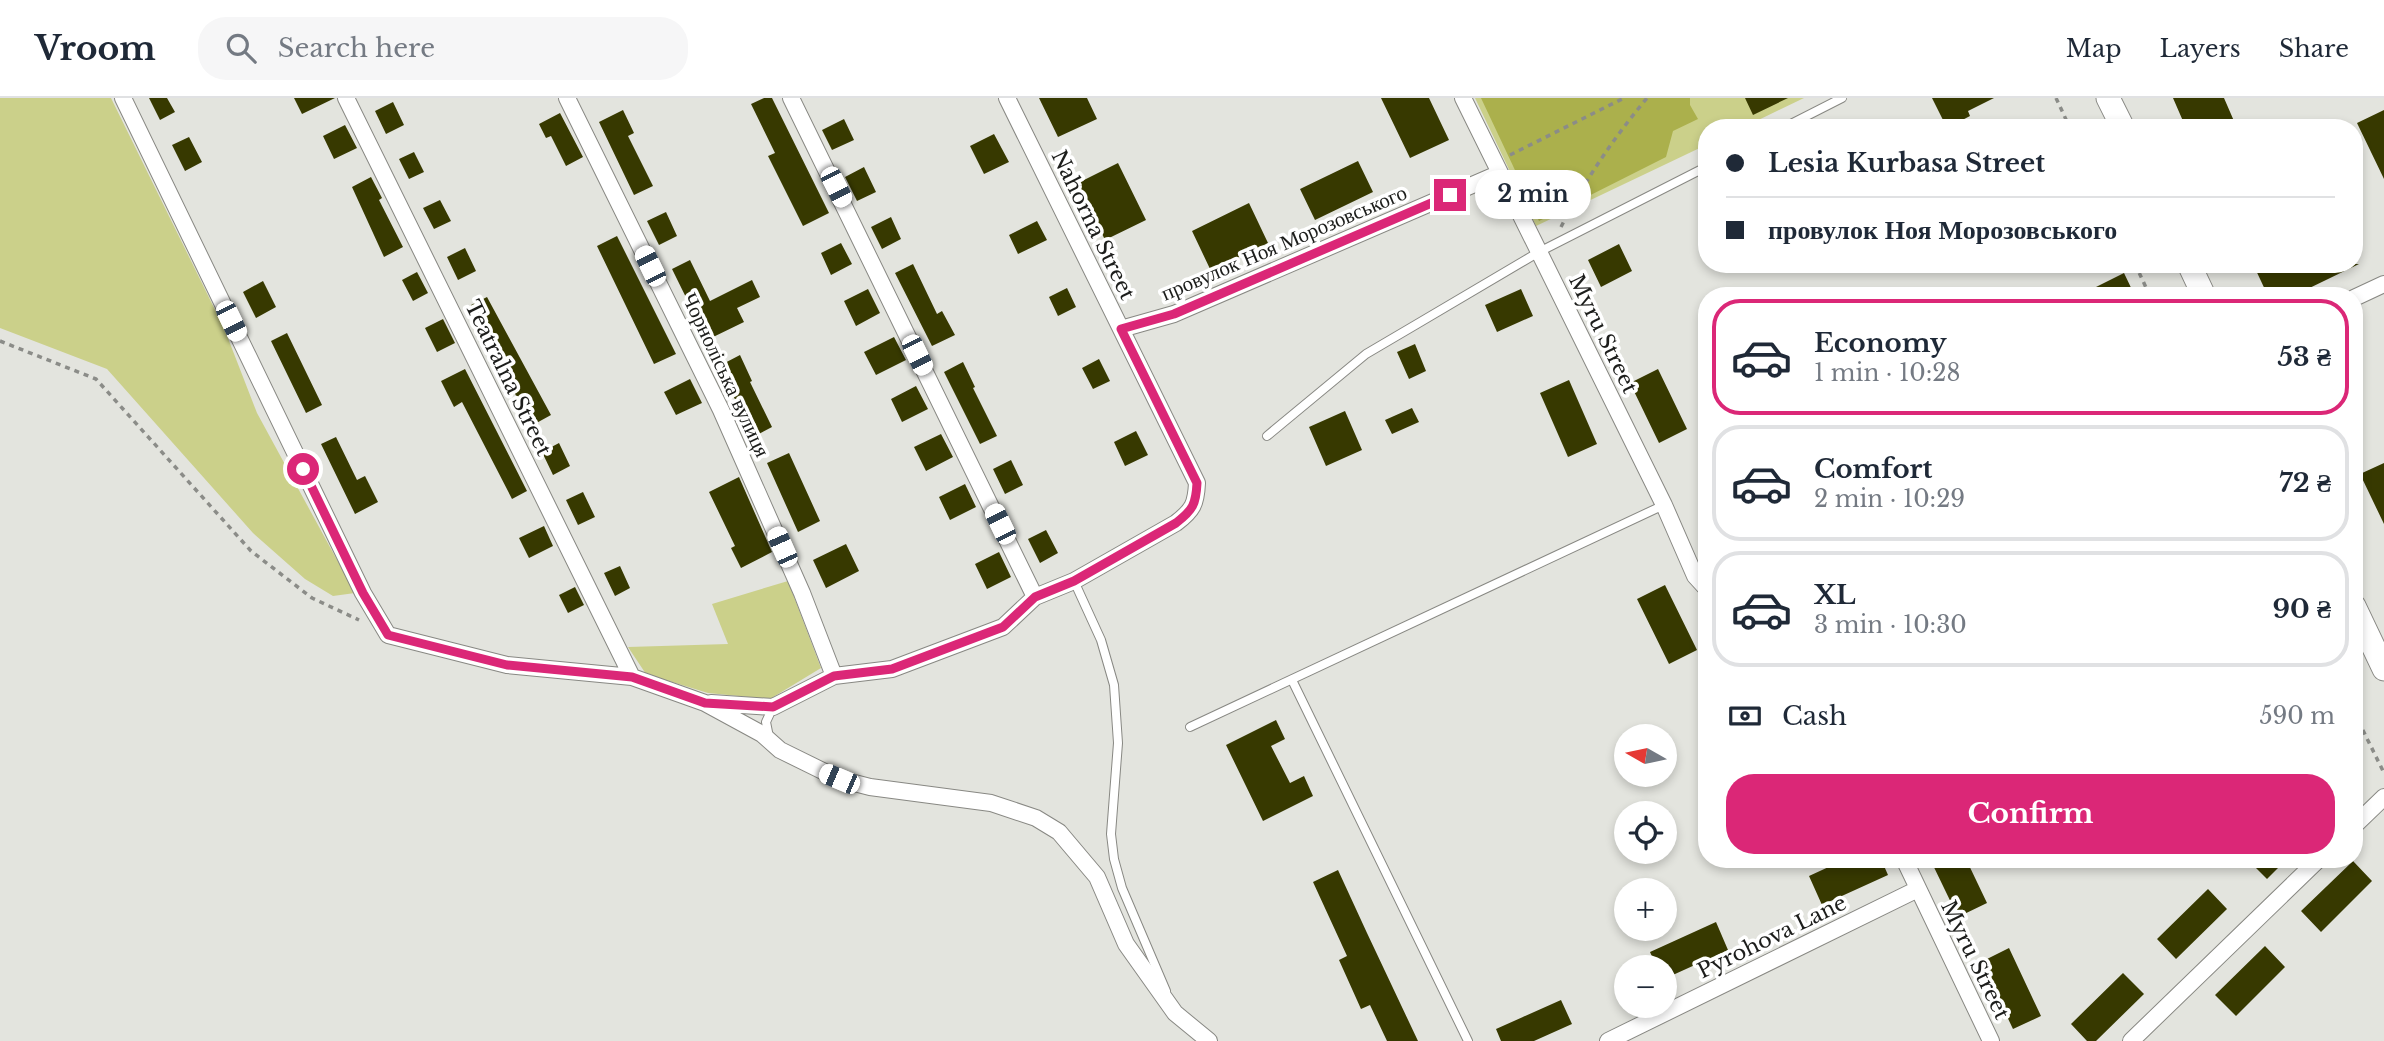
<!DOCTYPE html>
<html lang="en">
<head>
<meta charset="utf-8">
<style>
  :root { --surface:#fff; --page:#f6f6f7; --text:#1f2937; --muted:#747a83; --line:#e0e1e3; --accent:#db2777 }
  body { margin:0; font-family:"Libre Baskerville",serif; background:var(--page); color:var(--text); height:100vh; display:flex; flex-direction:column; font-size:26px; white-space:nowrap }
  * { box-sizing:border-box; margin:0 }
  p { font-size:23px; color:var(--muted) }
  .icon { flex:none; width:38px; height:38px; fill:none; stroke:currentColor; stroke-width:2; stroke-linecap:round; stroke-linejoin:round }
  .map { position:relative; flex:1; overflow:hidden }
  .details { position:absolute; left:1698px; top:189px; width:665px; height:581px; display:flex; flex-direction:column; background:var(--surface); border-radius:28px; box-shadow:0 4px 10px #0003 }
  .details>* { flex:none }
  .top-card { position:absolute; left:1698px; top:21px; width:665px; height:154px; border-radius:28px; box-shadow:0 4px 10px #0003; display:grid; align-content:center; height:154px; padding:0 28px; background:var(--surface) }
  .needle { width:46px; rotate:279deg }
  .controls { position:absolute; left:1614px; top:626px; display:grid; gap:14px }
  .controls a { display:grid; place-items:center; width:63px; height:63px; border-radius:50%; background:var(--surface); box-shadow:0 4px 10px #0003; font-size:35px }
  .end { position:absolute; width:32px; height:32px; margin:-16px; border:9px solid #db2777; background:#fff; box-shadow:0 0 0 4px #fff }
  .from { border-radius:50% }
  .bubble { position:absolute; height:49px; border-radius:24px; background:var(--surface); box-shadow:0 4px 10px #0003; font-size:23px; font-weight:700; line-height:49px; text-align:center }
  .car { position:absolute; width:21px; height:42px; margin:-21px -10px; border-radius:9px; box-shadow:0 0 5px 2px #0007; background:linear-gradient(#fff 24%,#345 0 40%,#fff 0 76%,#345 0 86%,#fff 0) }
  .top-card b { display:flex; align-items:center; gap:24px; height:66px; font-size:26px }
  .top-card b+b { border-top:2px solid var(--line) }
  .top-card i { width:18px; height:18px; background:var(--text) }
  ul { padding:12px 0 0; list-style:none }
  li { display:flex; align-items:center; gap:21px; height:116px; margin:0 14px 10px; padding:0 14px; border:4px solid var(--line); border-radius:28px }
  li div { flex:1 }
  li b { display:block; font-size:26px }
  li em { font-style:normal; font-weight:700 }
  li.current { border-color:var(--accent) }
  li>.icon { width:63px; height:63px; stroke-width:1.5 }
  .pay { display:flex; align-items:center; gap:18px; height:77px; padding:0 28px; font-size:26px }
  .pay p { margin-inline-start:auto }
  .primary-button { display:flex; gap:14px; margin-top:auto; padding:14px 28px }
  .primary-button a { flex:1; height:80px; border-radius:28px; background:var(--accent); color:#fff; font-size:28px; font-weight:700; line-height:80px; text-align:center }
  header { display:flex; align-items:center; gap:42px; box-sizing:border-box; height:98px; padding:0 35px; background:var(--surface); border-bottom:2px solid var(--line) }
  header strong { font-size:33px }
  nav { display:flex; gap:38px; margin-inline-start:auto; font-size:24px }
  .search { width:490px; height:63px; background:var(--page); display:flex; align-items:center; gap:18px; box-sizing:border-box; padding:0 24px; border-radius:28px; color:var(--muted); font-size:26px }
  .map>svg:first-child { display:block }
</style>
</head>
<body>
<header>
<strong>Vroom</strong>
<div class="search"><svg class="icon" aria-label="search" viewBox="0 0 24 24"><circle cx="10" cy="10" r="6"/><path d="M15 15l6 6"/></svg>Search here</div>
<nav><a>Map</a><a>Layers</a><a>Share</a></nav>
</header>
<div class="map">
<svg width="2384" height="943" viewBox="0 0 2384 943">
  <rect width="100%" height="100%" fill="#e3e4de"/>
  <path fill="#cbd08a" d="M0 0H111L224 230 257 315 355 495 333 498 305 481 253 435 107 271 0 230Z
    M1475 0H1804L1742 30H1706V47L1536 128Z
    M788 483 821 570 770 601 708 595 646 576 628 549 728 546 712 506Z"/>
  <path fill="#abb04c" d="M1481 0H1690V7L1698 21 1673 33 1666 59 1539 123Z"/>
  <path fill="#373900" d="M149 0H167L175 14 160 22Z
    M294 0H335L302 16Z
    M764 0H772L829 115 803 128 768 58 775 55 751 6Z
    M1039 0H1087L1097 21 1058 39Z
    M1381 0H1429L1449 42 1410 60Z
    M1745 0H1788L1753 17Z
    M1932 0H1994L1968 13 1970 18 1947 30Z
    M2173 0H2224L2237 30H2186Z
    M393 4 404 27 386 36 375 13Z
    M623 12 634 35 628 38 653 88 634 97 599 24Z
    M2384 12V81L2357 25Z
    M560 15 583 59 566 68 551 38 546 40 539 26Z
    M844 21 854 42 832 52 822 32Z
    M345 27 357 50 334 61 323 38Z
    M994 36 1009 64 984 76 970 48Z
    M189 39 202 64 185 73 172 47Z
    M414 54 424 74 409 81 399 61Z
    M1358 63 1373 94 1315 122 1300 91Z
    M1118 65 1146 122 1105 142 1078 85Z
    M864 69 876 94 857 103 845 79Z
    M371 79 382 100 379 102 403 149 384 159 352 89Z
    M440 102 451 123 434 131 423 110Z
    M1249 105 1268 145 1211 173 1192 133Z
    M666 114 677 138 659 147 647 123Z
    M891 119 901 141 882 151 871 129Z
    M1037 123 1047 142 1018 156 1009 137Z
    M617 138 676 256 654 266 597 148Z
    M841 145 852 166 831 177 821 155Z
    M1619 146 1632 173 1601 189 1588 162Z
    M465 150 476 173 458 182 447 159Z
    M690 162 710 203 752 182 760 199 737 210 744 224 707 242 672 171Z
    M913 166 937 216 942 213 955 237 932 248 895 175Z
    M2253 166H2359L2293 198H2268Z
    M417 174 428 195 413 203 402 182Z
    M2124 175 2135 198H2078Z
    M263 183 276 209 256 220 243 194Z
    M1067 190 1076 209 1058 218 1049 199Z
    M868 191 880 215 856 228 844 203Z
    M1521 191 1533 218 1497 234 1485 207Z
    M487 199 551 317 531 328 471 207Z
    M443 221 455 245 437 254 425 230Z
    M287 235 322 307 306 315 271 243Z
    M894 239 906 262 876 277 864 254Z
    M1415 246 1426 273 1409 281 1397 254Z
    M740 257 752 283 750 284 772 329 753 339 719 268Z
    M1099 261 1110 283 1093 291 1082 270Z
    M963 264 975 289 973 290 997 338 980 346 944 274Z
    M465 271 527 393 512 401 462 304 454 309 441 283Z
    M1658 271 1687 331 1659 345 1630 285Z
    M690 281 702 305 676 317 664 294Z
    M1569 282 1597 346 1568 359 1540 295Z
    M916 288 928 311 902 324 891 301Z
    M1412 310 1419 324 1392 336 1385 322Z
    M1345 313 1362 352 1326 368 1309 329Z
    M1136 333 1148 357 1125 368 1114 344Z
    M941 336 953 359 926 373 914 349Z
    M336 339 357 382 365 378 378 404 355 416 321 346Z
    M559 345 570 368 553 377 542 354Z
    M789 355 820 423 798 434 767 365Z
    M1011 362 1023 387 1005 396 993 371Z
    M2384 365V426L2360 376Z
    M739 379 772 454 741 470 731 450 735 448 709 394Z
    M965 386 976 409 950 422 939 399Z
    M583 394 595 419 578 427 566 402Z
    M544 428 553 448 529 460 519 440Z
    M1046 432 1058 455 1040 465 1028 441Z
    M846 446 859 473 826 490 813 462Z
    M999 454 1011 479 987 491 975 466Z
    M620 468 630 490 615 498 604 475Z
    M1665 487 1697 552 1669 566 1637 501Z
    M575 489 584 507 568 515 559 497Z
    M1276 622 1285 641 1271 648 1290 685 1304 678 1313 698 1263 723 1226 647Z
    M1846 761H1881L1888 777 1822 807 1809 778Z
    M1930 761H1966L1987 805 1958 819Z
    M2247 761H2287L2267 781Z
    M2353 763 2372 783 2321 834 2301 813Z
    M1338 772 1367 835 1418 943H1387L1370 907 1361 911 1339 862 1347 858 1313 784Z
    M2208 791 2227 811 2176 861 2157 841Z
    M1716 824 1728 852 1664 881V870H1657L1650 854Z
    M2265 848 2285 869 2236 918 2215 897Z
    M2009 850 2041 918 2013 931 1981 864Z
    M2123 875 2144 896 2096 943H2087L2071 926Z
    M1561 902 1572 926 1534 943H1501L1496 931Z"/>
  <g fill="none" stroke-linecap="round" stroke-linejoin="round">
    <defs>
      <path id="lane" d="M1783 30 1842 0
        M1267 338 1366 256 1417 226 1539 154 1706 69
        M1074 483 1101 542 1114 587 1118 645 1111 736 1114 761 1122 790 1166 893
        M1292 582 1468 943
        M1190 629 1664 407
        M769 639 766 624 773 609"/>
      <path id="street" d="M123 0 363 495 388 537 507 567 632 579 705 605 762 636 780 652 839 681 870 689 991 705 1036 720 1059 734 1097 779 1126 846 1175 915 1209 943
        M346 0 632 579
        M567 0 721 312 802 495 834 578
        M791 0 1035 499
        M1463 0 1664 407 1695 478 1706 490
        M2354 200 2384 186
        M1121 231 1174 216 1500 75
        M711 605 773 609 834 578 892 571 1003 529 1035 499 1074 483 1176 425C1193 412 1196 406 1197 385L1007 0
        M2354 728 2384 699
        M1904 761 1991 943
        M1608 943 1918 791
        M2131 943 2319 761"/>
      <path id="secondary" d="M2108 0 2123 30
        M2189 166 2204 198
        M2354 508 2384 571"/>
    </defs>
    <use href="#lane" stroke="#888883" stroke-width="10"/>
    <use href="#street" stroke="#888883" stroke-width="18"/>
    <use href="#secondary" stroke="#888883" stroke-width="25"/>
    <path stroke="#8b8c88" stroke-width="3.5" stroke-dasharray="5 5" stroke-linecap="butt" d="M2056 0 2070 30
      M1510 57 1624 0
      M1561 129C1585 82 1613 41 1647 0
      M2135 166 2150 198
      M0 243 96 281 251 453 312 500 359 522
      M2354 614 2384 675"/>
    <use href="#lane" stroke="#fff" stroke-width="8"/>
    <use href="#street" stroke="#fff" stroke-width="16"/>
    <use href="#secondary" stroke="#fff" stroke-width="23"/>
  </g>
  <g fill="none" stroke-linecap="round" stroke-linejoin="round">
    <path stroke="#db2777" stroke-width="9" d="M303 371 363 495 388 537 507 567 632 579 705 605 773 609 834 578 892 571 1003 529 1035 499 1074 483 1176 425C1193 412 1196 406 1197 385L1121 231 1174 216 1450 97"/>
  </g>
  <g text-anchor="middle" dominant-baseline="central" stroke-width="7" stroke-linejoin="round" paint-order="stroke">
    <g font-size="21" fill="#1c1d1b" stroke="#fff">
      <text transform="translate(1093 127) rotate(64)">Nahorna Street</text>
      <text transform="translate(1284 145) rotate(-23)">провулок Ноя Морозовського</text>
      <text transform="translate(1603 236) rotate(64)">Myru Street</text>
      <text transform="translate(726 277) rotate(65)">Чорноліська вулиця</text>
      <text transform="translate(508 280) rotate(64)">Teatralna Street</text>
      <text transform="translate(1772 839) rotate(-26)">Pyrohova Lane</text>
      <text transform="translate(1975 862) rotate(64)">Myru Street</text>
    </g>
  </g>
</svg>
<div class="controls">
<a><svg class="needle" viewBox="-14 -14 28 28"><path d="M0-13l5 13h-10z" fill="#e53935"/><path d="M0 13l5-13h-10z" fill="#747a83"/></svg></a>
<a><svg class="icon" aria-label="locate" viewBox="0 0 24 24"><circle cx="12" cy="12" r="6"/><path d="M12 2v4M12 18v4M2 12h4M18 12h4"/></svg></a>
<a>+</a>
<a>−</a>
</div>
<i class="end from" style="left:303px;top:371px"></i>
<i class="end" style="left:1450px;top:97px"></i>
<div class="bubble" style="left:1475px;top:72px;width:116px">2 min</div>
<i class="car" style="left:836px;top:89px;rotate:153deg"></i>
<i class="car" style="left:650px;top:168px;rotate:334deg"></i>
<i class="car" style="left:231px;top:223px;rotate:154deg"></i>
<i class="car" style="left:917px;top:257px;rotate:154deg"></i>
<i class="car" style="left:1000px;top:426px;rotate:334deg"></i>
<i class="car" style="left:782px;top:449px;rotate:336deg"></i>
<i class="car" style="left:839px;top:681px;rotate:293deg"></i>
<div class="top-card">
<b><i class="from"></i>Lesia Kurbasa Street</b>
<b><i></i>провулок Ноя Морозовського</b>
</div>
<section class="details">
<ul>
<li class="current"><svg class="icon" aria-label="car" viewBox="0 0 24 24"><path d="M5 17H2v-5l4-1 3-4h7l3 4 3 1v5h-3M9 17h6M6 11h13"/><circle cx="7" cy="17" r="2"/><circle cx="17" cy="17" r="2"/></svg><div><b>Economy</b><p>1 min · 10:28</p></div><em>53 ₴</em></li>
<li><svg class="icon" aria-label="car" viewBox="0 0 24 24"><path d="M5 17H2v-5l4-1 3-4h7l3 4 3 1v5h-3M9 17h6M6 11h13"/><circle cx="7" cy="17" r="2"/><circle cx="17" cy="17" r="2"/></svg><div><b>Comfort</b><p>2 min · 10:29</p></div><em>72 ₴</em></li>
<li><svg class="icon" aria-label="car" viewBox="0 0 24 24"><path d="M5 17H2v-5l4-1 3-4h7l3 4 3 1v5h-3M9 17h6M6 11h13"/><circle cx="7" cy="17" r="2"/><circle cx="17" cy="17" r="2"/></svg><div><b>XL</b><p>3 min · 10:30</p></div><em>90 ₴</em></li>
</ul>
<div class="pay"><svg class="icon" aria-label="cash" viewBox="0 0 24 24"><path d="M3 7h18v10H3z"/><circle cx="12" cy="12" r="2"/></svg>Cash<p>590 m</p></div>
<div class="primary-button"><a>Confirm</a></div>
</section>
</div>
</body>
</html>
